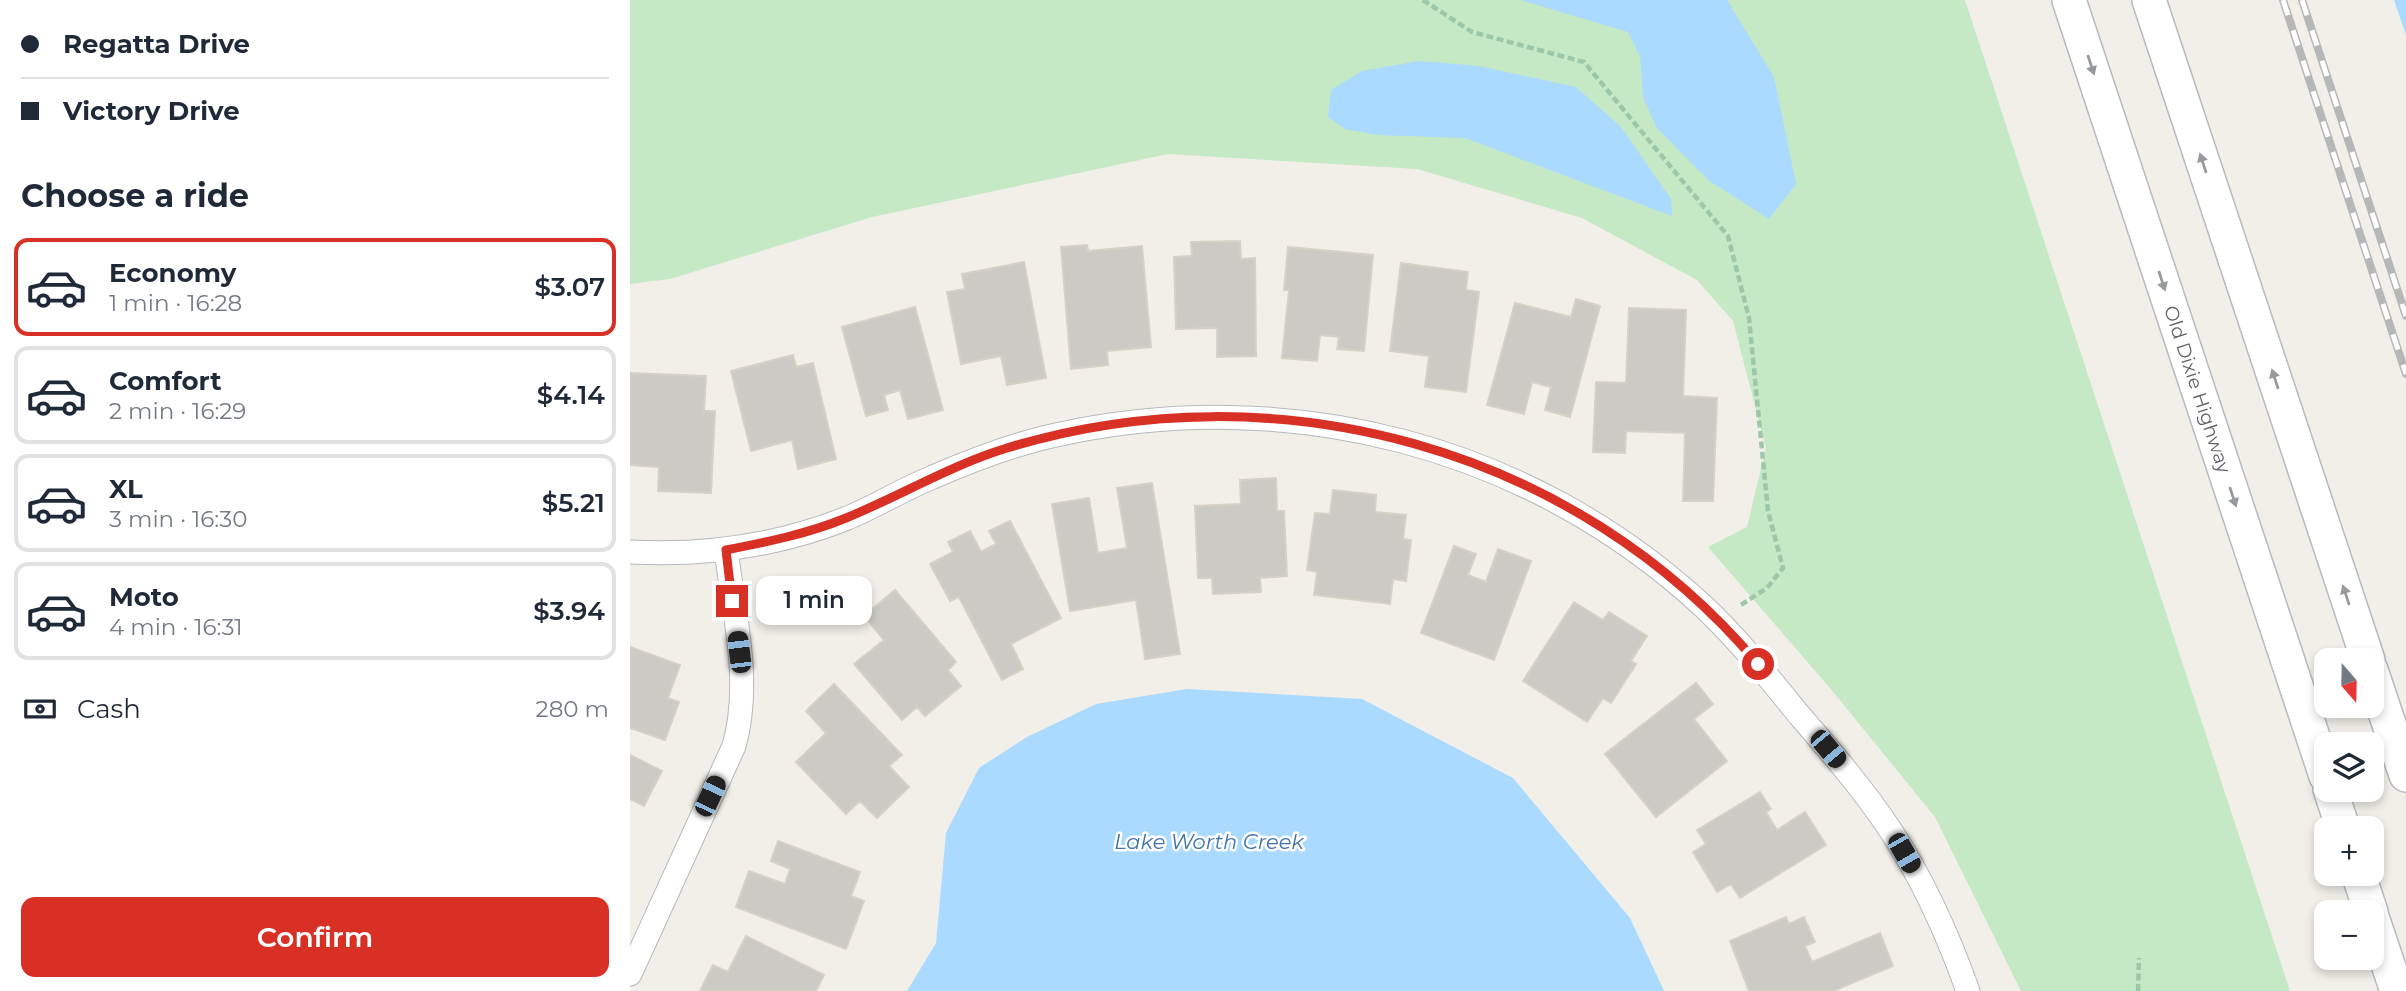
<!DOCTYPE html>
<html lang="en">
<head>
<meta charset="utf-8">
<style>
  :root { --surface:#fff; --page:#f6f6f7; --text:#1f2937; --muted:#747a83; --line:#e0e1e3; --accent:#d93025 }
  body { margin:0; font-family:Montserrat,sans-serif; background:var(--page); color:var(--text); height:100vh; display:flex; flex-direction:column; font-size:26px; white-space:nowrap }
  * { box-sizing:border-box; margin:0 }
  p { font-size:23px; color:var(--muted) }
  .icon { flex:none; width:38px; height:38px; fill:none; stroke:currentColor; stroke-width:2; stroke-linecap:round; stroke-linejoin:round }
  .map { position:relative; flex:1; overflow:hidden }
  .details { display:flex; flex-direction:column; background:var(--surface); width:630px }
  .details>* { flex:none }
  .banner { display:grid; align-content:center; height:154px; padding:0 21px; background:var(--surface) }
  .needle { width:46px; rotate:160deg }
  .controls { position:absolute; left:1684px; top:648px; display:grid; gap:14px }
  .controls a { display:grid; place-items:center; width:70px; height:70px; border-radius:14px; background:var(--surface); box-shadow:0 4px 10px #0003; font-size:35px }
  .end { position:absolute; width:32px; height:32px; margin:-16px; border:9px solid #d93025; background:#fff; box-shadow:0 0 0 4px #fff }
  .from { border-radius:50% }
  .bubble { position:absolute; height:49px; border-radius:14px; background:var(--surface); box-shadow:0 4px 10px #0003; font-size:23px; font-weight:600; line-height:49px; text-align:center }
  .car { position:absolute; width:21px; height:42px; margin:-21px -10px; border-radius:9px; box-shadow:0 0 5px 2px #0007; background:linear-gradient(#222 24%,#8ab4d8 0 40%,#222 0 76%,#8ab4d8 0 86%,#222 0) }
  .banner b { display:flex; align-items:center; gap:24px; height:66px; font-size:26px }
  .banner b+b { border-top:2px solid var(--line) }
  .banner i { width:18px; height:18px; background:var(--text) }
  ul { padding:0; list-style:none }
  li { display:flex; align-items:center; gap:21px; height:98px; margin:0 14px 10px; padding:0 7px; border:4px solid var(--line); border-radius:14px }
  li div { flex:1 }
  li b { display:block; font-size:26px }
  li em { font-style:normal; font-weight:600 }
  li.current { border-color:var(--accent) }
  li>.icon { width:63px; height:63px; stroke-width:1.5 }
  h2 { padding:0 21px; font-size:32px; line-height:84px }
  .pay { display:flex; align-items:center; gap:18px; height:77px; padding:0 21px; font-size:26px }
  .pay p { margin-inline-start:auto }
  .button { display:flex; gap:14px; margin-top:auto; padding:14px 21px }
  .button a { flex:1; height:80px; border-radius:14px; background:var(--accent); color:#fff; font-size:28px; font-weight:600; line-height:80px; text-align:center }
  main { display:flex; flex:1; min-height:0 }
  .map>svg:first-child { display:block }
</style>
</head>
<body>
<main>
<section class="details">
<div class="banner">
<b><i class="from"></i>Regatta Drive</b>
<b><i></i>Victory Drive</b>
</div>
<h2>Choose a ride</h2>
<ul>
<li class="current"><svg class="icon" aria-label="car" viewBox="0 0 24 24"><path d="M5 17H2v-5l4-1 3-4h7l3 4 3 1v5h-3M9 17h6M6 11h13"/><circle cx="7" cy="17" r="2"/><circle cx="17" cy="17" r="2"/></svg><div><b>Economy</b><p>1 min · 16:28</p></div><em>$3.07</em></li>
<li><svg class="icon" aria-label="car" viewBox="0 0 24 24"><path d="M5 17H2v-5l4-1 3-4h7l3 4 3 1v5h-3M9 17h6M6 11h13"/><circle cx="7" cy="17" r="2"/><circle cx="17" cy="17" r="2"/></svg><div><b>Comfort</b><p>2 min · 16:29</p></div><em>$4.14</em></li>
<li><svg class="icon" aria-label="car" viewBox="0 0 24 24"><path d="M5 17H2v-5l4-1 3-4h7l3 4 3 1v5h-3M9 17h6M6 11h13"/><circle cx="7" cy="17" r="2"/><circle cx="17" cy="17" r="2"/></svg><div><b>XL</b><p>3 min · 16:30</p></div><em>$5.21</em></li>
<li><svg class="icon" aria-label="car" viewBox="0 0 24 24"><path d="M5 17H2v-5l4-1 3-4h7l3 4 3 1v5h-3M9 17h6M6 11h13"/><circle cx="7" cy="17" r="2"/><circle cx="17" cy="17" r="2"/></svg><div><b>Moto</b><p>4 min · 16:31</p></div><em>$3.94</em></li>
</ul>
<div class="pay"><svg class="icon" aria-label="cash" viewBox="0 0 24 24"><path d="M3 7h18v10H3z"/><circle cx="12" cy="12" r="2"/></svg>Cash<p>280 m</p></div>
<div class="button"><a>Confirm</a></div>
</section>
<div class="map">
<svg width="1776" height="991" viewBox="0 0 1776 991">
  <rect width="100%" height="100%" fill="#f1efe8"/>
  <path fill="#c5e8c5" d="M0 0H1335L1660 991H1391L1305 817 1200 688 1078 547 1117 527 1136 448 1103 321 1067 280 952 218 787 169 538 154 242 217 40 279 0 284Z"/>
  <path fill="#aadaff" d="M891 0H1097L1144 77 1166 184 1139 219 1078 180 1026 127 1013 97 1010 56 998 32Z
    M1764 0H1776V35Z
    M789 61 849 66 946 87 991 127 1041 199 1042 216 835 138 748 135 715 129 698 117 701 90 732 71Z
    M557 689 732 699 883 778 1000 918 1034 991H277L306 943 316 833 349 768 397 737 466 704Z"/>
  <path fill="#cccac5" stroke="#d6d1c6" stroke-width="2" d="M610 241 611 259 625 258 626 356 587 357V328L546 329 544 257 562 256 561 242Z
    M457 245 458 251 512 246 521 347 477 351 478 365 441 369 431 247Z
    M658 247 743 255 734 351 707 349 709 337 690 335 687 361 652 358 659 290H654Z
    M394 262 416 378 377 385 371 356 331 364 317 292 335 289 332 274Z
    M771 263 838 272 836 290 849 292 836 392 795 387 799 356 760 351Z
    M946 299 970 306 940 417 915 410 921 387 902 382 894 414 857 405 885 303 941 317Z
    M285 307 313 410 278 419 270 390 254 395 258 410 236 416 212 327Z
    M999 308 1056 310 1053 396 1087 398 1083 501H1053L1055 433 996 431 995 453 963 452 966 382 996 383Z
    M163 355 166 367 183 363 206 459 168 469 162 440 121 451 101 371Z
    M0 373 76 376 74 411H85L81 493 28 491 29 467 0 465Z
    M646 478 647 511H654L657 576 630 578 631 592 583 594 582 578H568L565 506 611 504 610 480Z
    M522 483 550 654 515 659 506 600 440 611 422 504 459 498 468 553 497 548 487 488Z
    M703 490 746 495 745 512 776 515 773 539 781 540 776 581 763 579 760 604 684 595 687 572 677 570 685 513 700 514Z
    M380 521 431 618 381 644 393 669 372 680 329 597 320 601 300 564 323 552 318 542 340 531 351 552 366 544 359 531Z
    M824 546 846 554 838 575 856 582 868 549 901 561 864 660 791 633Z
    M265 590 326 662 318 670 331 686 295 716 287 707 272 720 224 664 254 640 234 616Z
    M944 602 973 620 979 612 1017 636 1001 661 1006 664 981 703 973 698 957 722 893 681Z
    M0 647 50 665 38 698 49 702 35 740 0 728Z
    M1066 683 1083 704 1064 719 1097 761 1026 817 975 754Z
    M204 684 272 755 259 766 279 787 247 818 230 801 216 814 166 762 196 733 176 711Z
    M0 755 32 771 14 806 0 799Z
    M1130 792 1141 809 1136 812 1147 830 1175 812 1196 845 1110 898 1101 884 1087 892 1063 852 1076 844 1067 830Z
    M148 841 230 872 221 896 234 901 216 949 106 907 119 871 155 884 160 869 141 861Z
    M1156 917 1159 924 1174 917 1185 942 1175 946 1182 962 1250 933 1263 966 1203 991H1119L1100 941Z
    M116 936 194 975 186 991H70L83 965 98 972Z"/>
  <g fill="none" stroke-linecap="round" stroke-linejoin="round">
    <defs>
      <path id="street" d="M0 552C74 556 146 546 215 519 245 507 273 489 303 477 342 460 384 444 426 435 658 384 898 444 1074 607 1109 640 1139 678 1170 716 1202 753 1234 790 1261 831 1294 881 1318 935 1338 991
        M0 974 104 746C122 683 104 614 96 550"/>
      <g id="secondary">
        <path id="s1" d="M1439 0 1696 776"/>
        <path d="M1519 0 1738 660"/>
        <path d="M1741 670 1776 775"/>
        <path d="M1700 789 1713 828"/>
        <path d="M1728 873 1741 912"/>
        <path d="M1741 914 1767 991"/>
      </g>
    </defs>
    <use href="#street" stroke="#b5b8bc" stroke-width="25"/>
    <use href="#secondary" stroke="#b6babf" stroke-width="36"/>
    <path stroke="#9cc7a9" stroke-width="4.5" stroke-dasharray="7 3.5" stroke-linecap="butt" d="M793 0 842 32 954 62 1098 236 1119 318 1138 511 1153 568 1137 588 1111 605
      M1508 991 1509 958"/>
    <use href="#street" stroke="#fff" stroke-width="23"/>
    <use href="#secondary" stroke="#fff" stroke-width="33"/>
    <defs>
      <path id="rail" d="M1653 0 1776 374
        M1672 0 1776 316"/>
    </defs>
    <use href="#rail" stroke="#b6b7b8" stroke-width="8"/>
    <use href="#rail" stroke="#fff" stroke-width="5" stroke-dasharray="16" stroke-linecap="butt"/>
  </g>
  <defs><path id="oneway-solid" d="M-6-.8H1V-3.2L6.5 0L1 3.2V.8H-6Z" transform="scale(1.75)"/></defs>
  <g fill="#979a9d">
    <use href="#oneway-solid" transform="translate(1461 65) rotate(72)"/>
    <use href="#oneway-solid" transform="translate(1573 163) rotate(-108)"/>
    <use href="#oneway-solid" transform="translate(1532 281) rotate(72)"/>
    <use href="#oneway-solid" transform="translate(1645 379) rotate(-108)"/>
    <use href="#oneway-solid" transform="translate(1603 497) rotate(72)"/>
    <use href="#oneway-solid" transform="translate(1716 595) rotate(-108)"/>
  </g>
  <g fill="none" stroke-linecap="round" stroke-linejoin="round">
    <path stroke="#d93025" stroke-width="9" d="M102 601 96 550C137 542 177 534 216 518 270 496 321 465 377 448 645 366 946 447 1128 664"/>
  </g>
  <g text-anchor="middle" dominant-baseline="central" stroke-width="5" stroke-linejoin="round" paint-order="stroke">
    <g font-size="19" fill="#5f6368" stroke="#fff">
      <text stroke="none"><textPath href="#s1" startOffset="410">Old Dixie Highway</textPath></text>
    </g>
    <g font-size="21" font-style="italic" fill="#4174aa" stroke="#fff">
      <text x="579" y="841">Lake Worth Creek</text>
    </g>
  </g>
</svg>
<div class="controls">
<a><svg class="needle" viewBox="-14 -14 28 28"><path d="M0-13l5 13h-10z" fill="#e53935"/><path d="M0 13l5-13h-10z" fill="#747a83"/></svg></a>
<a><svg class="icon" aria-label="layers" viewBox="0 0 24 24"><path d="M12 4l9 5-9 5-9-5zM3 14l9 5 9-5"/></svg></a>
<a>+</a>
<a>−</a>
</div>
<i class="end from" style="left:1128px;top:664px"></i>
<i class="end" style="left:102px;top:601px"></i>
<div class="bubble" style="left:126px;top:576px;width:116px">1 min</div>
<i class="car" style="left:109px;top:652px;rotate:353deg"></i>
<i class="car" style="left:1198px;top:749px;rotate:140deg"></i>
<i class="car" style="left:80px;top:796px;rotate:25deg"></i>
<i class="car" style="left:1274px;top:853px;rotate:150deg"></i>
</div>
</main>
</body>
</html>
